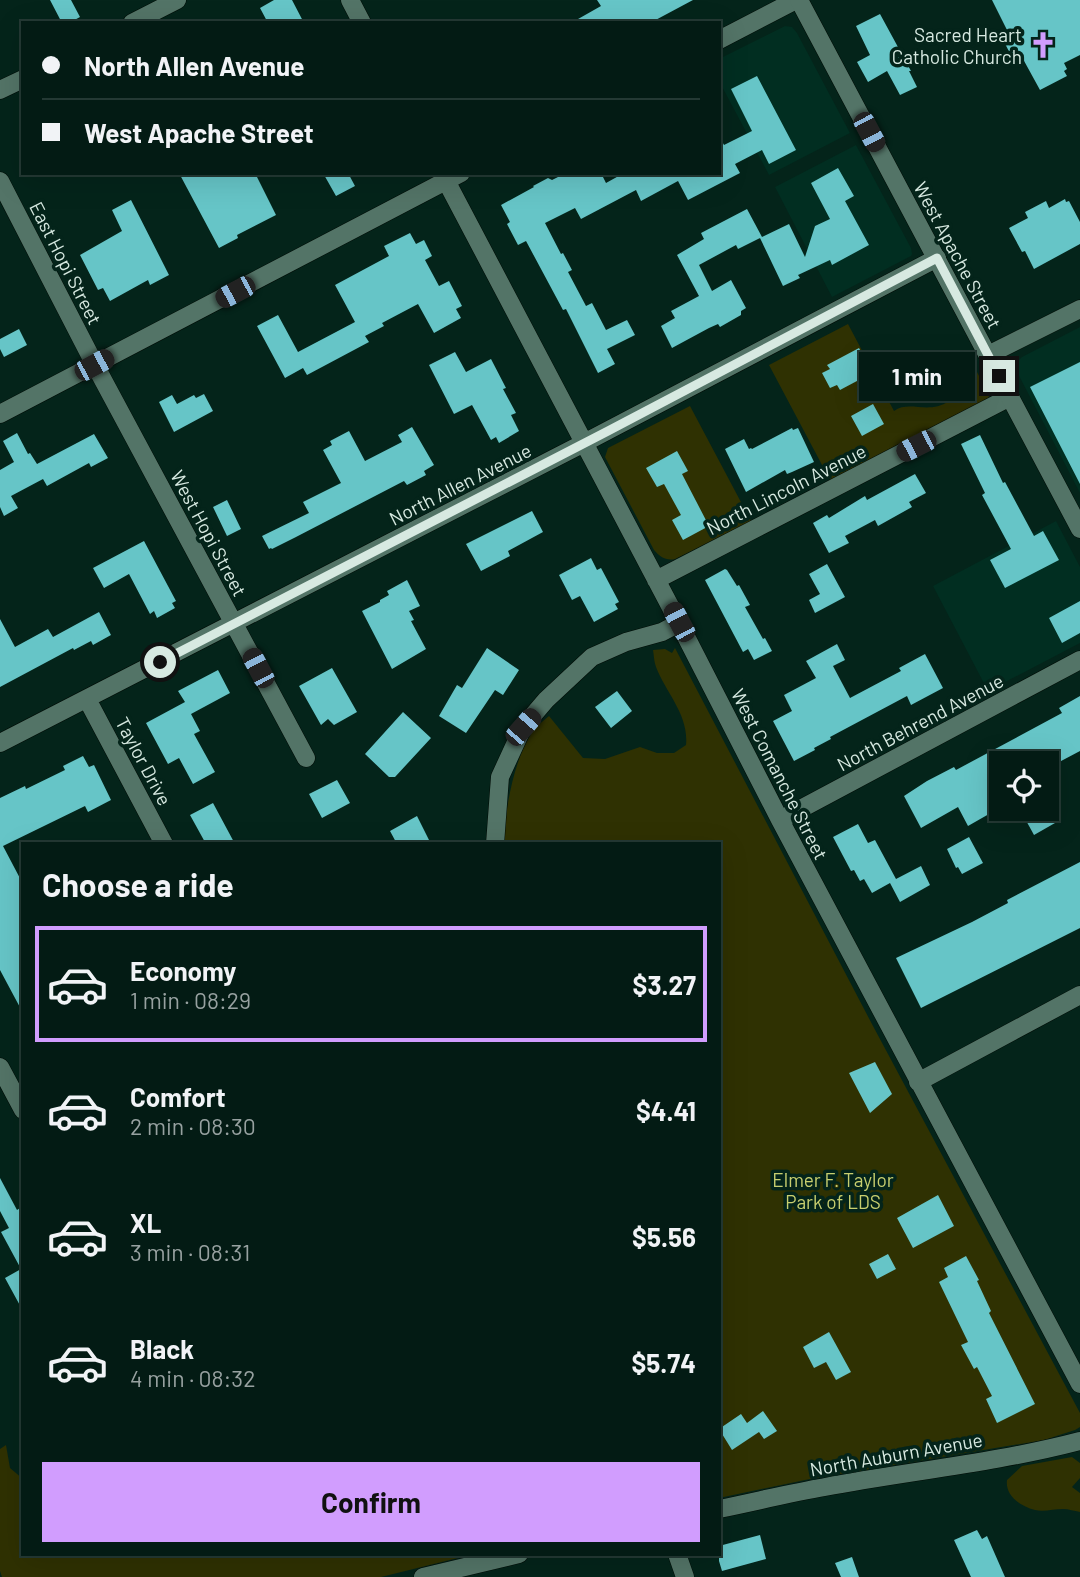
<!DOCTYPE html>
<html lang="en">
<head>
<meta charset="utf-8">
<style>
  :root { --surface:#031b14; --page:#112822; --text:#f1f3f6; --muted:#97a1a0; --line:#243934; --accent:#d19dfe }
  body { margin:0; font-family:Barlow,sans-serif; background:var(--page); color:var(--text); height:100vh; display:flex; flex-direction:column; font-size:26px; white-space:nowrap }
  * { box-sizing:border-box; margin:0 }
  p { font-size:23px; color:var(--muted) }
  .icon { flex:none; width:38px; height:38px; fill:none; stroke:currentColor; stroke-width:2; stroke-linecap:round; stroke-linejoin:round }
  .map { position:relative; flex:1; overflow:hidden }
  .panel { position:absolute; left:21px; top:842px; width:700px; height:714px; display:flex; flex-direction:column; background:var(--surface); border-radius:0px; box-shadow:0 7px 28px #0002,0 0 0 2px var(--line) }
  .panel>* { flex:none }
  .banner { position:absolute; left:21px; top:21px; width:700px; height:154px; border-radius:0px; box-shadow:0 7px 28px #0002,0 0 0 2px var(--line); display:grid; align-content:center; height:154px; padding:0 21px; background:var(--surface) }
  .controls { position:absolute; left:989px; top:751px; display:grid; gap:14px }
  .controls a { display:grid; place-items:center; width:70px; height:70px; border-radius:0px; background:var(--surface); box-shadow:0 7px 28px #0002,0 0 0 2px var(--line); font-size:35px }
  .end { position:absolute; width:32px; height:32px; margin:-16px; border:9px solid #d7e9e1; background:#111; box-shadow:0 0 0 4px #111 }
  .from { border-radius:50% }
  .bubble { position:absolute; height:49px; border-radius:0px; background:var(--surface); box-shadow:0 7px 28px #0002,0 0 0 2px var(--line); font-size:23px; font-weight:700; line-height:49px; text-align:center }
  .car { position:absolute; width:21px; height:42px; margin:-21px -10px; border-radius:9px; box-shadow:0 0 5px 2px #0007; background:linear-gradient(#222 24%,#8ab4d8 0 40%,#222 0 76%,#8ab4d8 0 86%,#222 0) }
  .banner b { display:flex; align-items:center; gap:24px; height:66px; font-size:26px }
  .banner b+b { border-top:2px solid var(--line) }
  .banner i { width:18px; height:18px; background:var(--text) }
  ul { padding:0; list-style:none }
  li { display:flex; align-items:center; gap:21px; height:116px; margin:0 14px 10px; padding:0 7px; border:4px solid transparent; border-radius:0px }
  li div { flex:1 }
  li b { display:block; font-size:26px }
  li em { font-style:normal; font-weight:700 }
  li.current { border-color:var(--accent) }
  li>.icon { width:63px; height:63px; stroke-width:1.5 }
  h2 { padding:0 21px; font-size:32px; line-height:84px }
  .action { display:flex; gap:14px; margin-top:auto; padding:14px 21px }
  .action a { flex:1; height:80px; border-radius:0px; background:var(--accent); color:#111; font-size:28px; font-weight:700; line-height:80px; text-align:center }
  .map>svg:first-child { display:block }
</style>
</head>
<body>
<div class="map">
<svg width="1080" height="1577" viewBox="0 0 1080 1577">
  <rect width="100%" height="100%" fill="#04241a"/>
  <path fill="#012e21" d="M785 26 792 27 797 33 850 133 769 175 719 81V59Z
    M856 145 911 248 912 254 911 256 832 297 775 187Z
    M1080 327V493L1016 370 1017 362 1022 357Z
    M1056 521 1080 567V643L988 691 933 586Z"/>
  <path fill="#2f3102" d="M848 324 894 411C909 400 929 415 949 401 951 381 946 372 960 357L973 364 989 396 988 399 830 480 769 365Z
    M690 406 751 521 675 559C666 561 660 557 654 550L605 457 608 448Z
    M675 648 873 1026 1080 1413V1427L1075 1430 1044 1440 810 1479 719 1498V844H503C505 812 513 763 530 736 534 728 542 722 549 716L583 758 605 759 640 747 657 753H674L686 745C689 715 666 693 656 667 654 662 654 656 653 650L665 649 672 653Z
    M6 1445 10 1468 23 1479V1554H474L381 1577H2L0 1571V1449Z
    M1072 1457 1080 1463V1478L1072 1487 1080 1493V1512C1074 1511 1069 1509 1063 1509 1054 1509 1044 1512 1035 1510 1020 1506 1005 1496 1007 1480L1022 1466Z"/>
  <path fill="#66c5c7" d="M50 0H71L80 17 69 23H62Z
    M274 0H292L304 23H268L260 8Z
    M597 0H693L650 23H571L601 6Z
    M992 0H1080V55L1064 63 1067 69 1064 71 1067 76 1040 90 1023 59 1015 63 1001 36 1008 32Z
    M880 14 911 71H909L917 87 900 95 887 71 868 82 857 62 870 55 856 26Z
    M757 76 796 150 769 164 762 150 735 164 740 173 688 200 678 181 641 201 636 190 581 219 575 208 545 223 561 254 563 253 572 270 568 272 586 306 592 303 606 330 627 320 635 335 607 349 615 364 598 373 566 309 563 310 526 241 518 245 507 224 510 222 501 205 534 187 533 186 548 178 552 180 566 173H601L606 183 624 173H719V136L724 145 752 131 731 89Z
    M838 168 854 196 845 201 869 245 832 265 830 260 798 275 800 278 783 286 760 238 789 224 805 257 815 226 830 219 811 183Z
    M179 173H255L276 215 237 235 238 238 219 248Z
    M323 173H348L355 186 336 196Z
    M1065 199 1066 202 1069 201 1080 222V244L1034 269 1025 251 1022 252 1009 228 1028 218 1025 212 1046 201 1049 208Z
    M131 200 169 275 150 285 148 280 110 301 103 288 98 290 80 255 122 231 112 210Z
    M747 209 762 237 738 249 736 245 699 265 712 291 731 280 746 308 741 311V315L720 327 718 324 709 328 672 348 661 326 675 318 671 311 699 296 677 255 704 239 701 233Z
    M410 233 416 244 424 240 432 256 425 260 439 286 449 281 462 306 456 309 461 318 434 333 418 304 382 323 384 326 365 336 369 342 307 375 303 368 285 378 257 326 278 315 298 352 355 322 335 285 389 256 384 246Z
    M19 329 27 345 4 357 0 349V339Z
    M859 348 872 373 840 390 837 385 830 388 822 373 830 369 827 365Z
    M455 352 466 372 491 359 506 388 503 389 516 413 511 415 519 431 499 443 496 437 491 440 472 405 454 414 429 365Z
    M1080 362V484L1030 387Z
    M204 394 213 411 174 432 159 402 172 395 177 404 194 395 196 398Z
    M873 404 884 424 862 436 851 416Z
    M412 427 434 465 424 471 426 475 407 485 404 481 296 537 272 549 271 548 269 549 262 536 309 513 303 502 341 483 323 450 332 445 330 441 349 431 365 461 402 442 398 435Z
    M792 428 793 430 798 428 814 462 792 472 787 474 785 470 746 492 725 449 744 439 749 449 751 448 752 449Z
    M17 433 28 454 30 453 37 464 94 434 108 458 91 467 89 463 47 486 43 479 11 496 18 508 4 516 0 507V470L14 462 3 441Z
    M980 435 1003 483 1005 482 1034 536 1043 531 1059 560 1005 588 990 560 1011 549 982 495 985 493 961 444Z
    M677 451 688 471 682 474 709 526 683 540 672 520 681 515 664 484 657 487 646 468Z
    M915 474 926 493 909 502 912 507 878 526 875 520 845 536 849 543 829 553 813 523 827 515 829 518 865 496 867 500Z
    M227 500 241 529 227 536 213 507Z
    M532 511 543 532 508 551 510 556 481 571 466 544Z
    M144 541 176 601 172 603 175 608 157 618 154 611 150 614 129 574 104 588 93 568Z
    M591 558 597 570 601 568 619 602 615 604 618 609 594 622 580 596 572 600 559 575Z
    M827 564 845 597 815 613 809 600 820 594 809 574Z
    M725 569 727 570 737 586 739 585 750 605 745 607 763 639 765 638 772 651 754 660 748 649 743 652 705 580Z
    M407 580 420 606 409 611 414 620 411 621 426 649 392 669 362 611 380 602V600L389 595 387 591Z
    M1080 601V633L1062 643 1049 618Z
    M99 612 111 635 93 645 91 641 74 650 73 648 0 687V619L15 647 48 629 53 637Z
    M837 644 845 660 833 666 850 698 901 671 899 668 925 654 943 688 911 705 907 696 830 737 831 739 814 748 815 750 794 761 773 721 792 711 784 695 816 678 806 661Z
    M487 648 519 670 503 695 495 690 466 733 439 716 457 685 462 688Z
    M332 668 357 712 334 725 328 719 321 725 299 686Z
    M218 670 230 693 191 714 200 731 194 734 215 772 193 784 179 758 168 764 146 723 185 702 178 691Z
    M617 691 632 711 611 728 595 707Z
    M1080 696V751L1046 769V763H1001V791L989 797 996 810 968 826 958 807 921 828 904 796 927 781 954 767 956 770 1062 713 1059 708Z
    M403 712 431 738 395 777H389L365 754Z
    M83 756 89 767 94 765 111 800 88 812 85 806 3 846 23 884V1013L0 970V798L25 786 26 789 65 770 63 766Z
    M337 780 350 803 322 818 309 794Z
    M213 803 235 844H206L190 815Z
    M1035 808H1047L1055 823 1034 835 1023 815Z
    M417 816 431 844H397L390 831Z
    M858 824 868 843 875 840 896 879 921 866 930 885 900 902 890 883 872 893 864 879 860 881 854 870 851 871 833 837Z
    M969 837 983 863 962 874 958 867 956 868 947 849Z
    M1080 862V928L921 1008 896 958 972 922 1008 903 1007 900Z
    M875 1062 892 1094 870 1113 849 1073Z
    M0 1178 17 1210 23 1206V1311L5 1278 21 1269 1 1232 9 1228 0 1211Z
    M938 1195 954 1226 913 1248 897 1218Z
    M888 1254 896 1269 877 1279 869 1264Z
    M966 1256 979 1280 977 1281 991 1311 989 1313 1035 1404 997 1423 986 1399 992 1396 977 1367 974 1369 961 1345 968 1342 939 1282 948 1277 944 1268Z
    M829 1332 851 1372 836 1380 826 1362 814 1368 803 1347Z
    M763 1411 777 1431 764 1439 759 1432 732 1450 719 1429 741 1414 747 1423Z
    M977 1530 982 1539 987 1536 1005 1577H971L954 1540Z
    M760 1535 766 1559 722 1571 719 1561V1546Z
    M852 1557 859 1577H841L835 1563Z"/>
  <g fill="none" stroke-linecap="round" stroke-linejoin="round">
    <defs>
      <path id="minor" d="M350 0 362 23
        M132 23 177 0
        M719 40 796 0
        M0 90 23 79
        M442 173 679 623 780 820 1080 1384
        M0 181 95 365 306 758
        M988 355 1080 309
        M0 414 461 173
        M656 580 1010 397
        M87 699 164 844
        M0 743 584 443 937 258
        M780 820 1080 660
        M495 844 500 777 523 727 546 700 592 657 626 642 662 632 679 623
        M0 1067 23 1110
        M918 1082 1080 995
        M677 1554 685 1577"/>
      <path id="secondary" d="M799 0 1080 529
        M719 1509C754 1502 790 1493 825 1487 910 1471 996 1463 1080 1441
        M423 1577 519 1554"/>
    </defs>
    <use href="#minor" stroke="#000c06" stroke-width="19"/>
    <use href="#secondary" stroke="#000c06" stroke-width="19"/>
    <use href="#minor" stroke="#537467" stroke-width="18"/>
    <use href="#secondary" stroke="#537467" stroke-width="18"/>
  </g>
  <g fill="none" stroke-linecap="round" stroke-linejoin="round">
    <path stroke="#d7e9e1" stroke-width="9" d="M160 662 608 431 937 258 999 376"/>
  </g>
  <defs>
    <symbol id="church-bare" viewBox="-9 -9 18 18"><path d="M-1.2-6h2.4v3.5h3.3v2.4h-3.3V6h-2.4V-.1h-3.3v-2.4h3.3Z" fill="#d19dfe" stroke="#04241a" stroke-width="2.5" paint-order="stroke"/></symbol>
  </defs>
  <g fill-rule="evenodd">
    <use href="#church-bare" x="1024" y="26" width="38" height="38"/>
  </g>
  <g text-anchor="middle" dominant-baseline="central" stroke-width="7" stroke-linejoin="round" paint-order="stroke">
    <g font-size="19" fill="#d7e9e1" stroke="#04241a" text-anchor="end">
      <text x="1022" y="34">Sacred Heart<tspan x="1022" dy="22">Catholic Church</tspan></text>
    </g>
    <g font-size="19" fill="#d7e9e1" stroke="#04241a">
      <text transform="translate(958 255) rotate(62)">West Apache Street</text>
      <text transform="translate(66 263) rotate(63)">East Hopi Street</text>
      <text transform="translate(460 484) rotate(-27)">North Allen Avenue</text>
      <text transform="translate(786 489) rotate(-27)">North Lincoln Avenue</text>
      <text transform="translate(209 533) rotate(62)">West Hopi Street</text>
      <text transform="translate(920 722) rotate(-28)">North Behrend Avenue</text>
      <text transform="translate(144 761) rotate(62)">Taylor Drive</text>
      <text transform="translate(780 774) rotate(63)">West Comanche Street</text>
      <text transform="translate(896 1454) rotate(-10)">North Auburn Avenue</text>
    </g>
    <g font-size="19" fill="#c8cf6f" stroke="#04241a">
      <text x="833" y="1179">Elmer F. Taylor<tspan x="833" dy="22">Park of LDS</tspan></text>
    </g>
  </g>
</svg>
<div class="controls">
<a><svg class="icon" aria-label="locate" viewBox="0 0 24 24"><circle cx="12" cy="12" r="6"/><path d="M12 2v4M12 18v4M2 12h4M18 12h4"/></svg></a>
</div>
<i class="end from" style="left:160px;top:662px"></i>
<i class="end" style="left:999px;top:376px"></i>
<div class="bubble" style="left:859px;top:352px;width:116px">1 min</div>
<i class="car" style="left:869px;top:132px;rotate:152deg"></i>
<i class="car" style="left:235px;top:292px;rotate:242deg"></i>
<i class="car" style="left:94px;top:365px;rotate:62deg"></i>
<i class="car" style="left:916px;top:446px;rotate:243deg"></i>
<i class="car" style="left:679px;top:622px;rotate:332deg"></i>
<i class="car" style="left:258px;top:668px;rotate:332deg"></i>
<i class="car" style="left:523px;top:727px;rotate:41deg"></i>
<div class="banner">
<b><i class="from"></i>North Allen Avenue</b>
<b><i></i>West Apache Street</b>
</div>
<section class="panel">
<h2>Choose a ride</h2>
<ul>
<li class="current"><svg class="icon" aria-label="car" viewBox="0 0 24 24"><path d="M5 17H2v-5l4-1 3-4h7l3 4 3 1v5h-3M9 17h6M6 11h13"/><circle cx="7" cy="17" r="2"/><circle cx="17" cy="17" r="2"/></svg><div><b>Economy</b><p>1 min · 08:29</p></div><em>$3.27</em></li>
<li><svg class="icon" aria-label="car" viewBox="0 0 24 24"><path d="M5 17H2v-5l4-1 3-4h7l3 4 3 1v5h-3M9 17h6M6 11h13"/><circle cx="7" cy="17" r="2"/><circle cx="17" cy="17" r="2"/></svg><div><b>Comfort</b><p>2 min · 08:30</p></div><em>$4.41</em></li>
<li><svg class="icon" aria-label="car" viewBox="0 0 24 24"><path d="M5 17H2v-5l4-1 3-4h7l3 4 3 1v5h-3M9 17h6M6 11h13"/><circle cx="7" cy="17" r="2"/><circle cx="17" cy="17" r="2"/></svg><div><b>XL</b><p>3 min · 08:31</p></div><em>$5.56</em></li>
<li><svg class="icon" aria-label="car" viewBox="0 0 24 24"><path d="M5 17H2v-5l4-1 3-4h7l3 4 3 1v5h-3M9 17h6M6 11h13"/><circle cx="7" cy="17" r="2"/><circle cx="17" cy="17" r="2"/></svg><div><b>Black</b><p>4 min · 08:32</p></div><em>$5.74</em></li>
</ul>
<div class="action"><a>Confirm</a></div>
</section>
</div>
</body>
</html>
